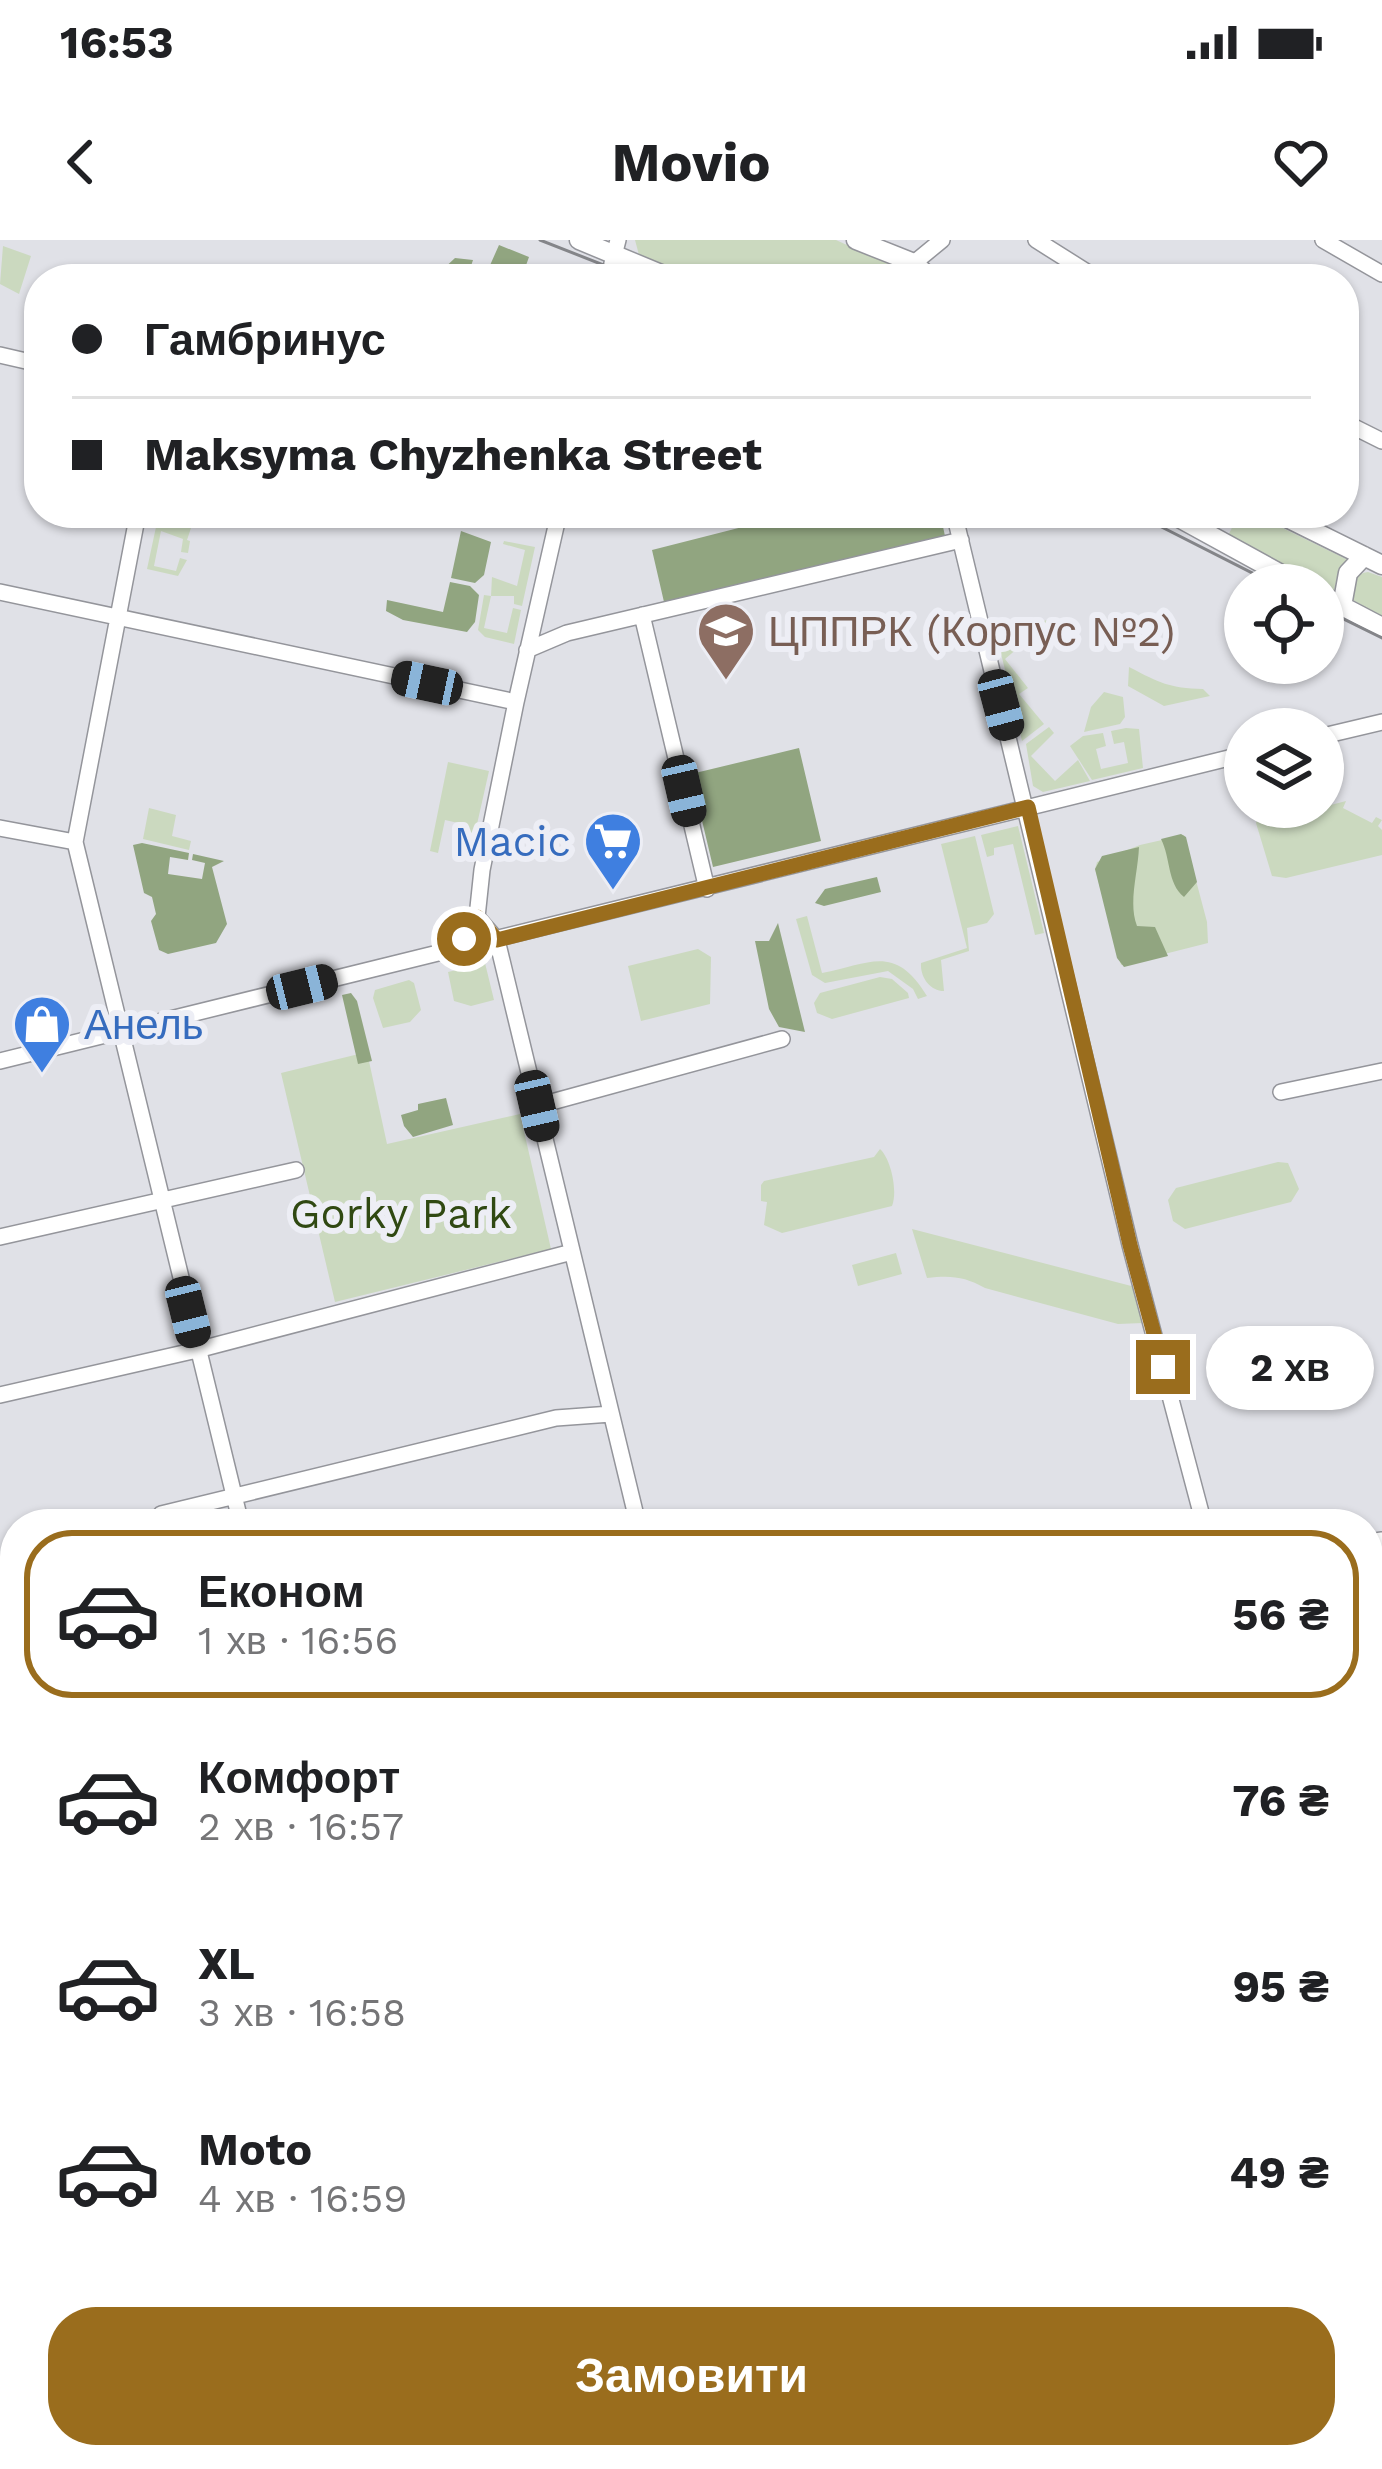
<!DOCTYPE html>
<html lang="uk">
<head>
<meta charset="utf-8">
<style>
  :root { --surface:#fff; --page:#f6f6f6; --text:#202124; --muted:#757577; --line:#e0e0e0; --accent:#9a6d1d }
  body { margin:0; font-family:"Work Sans",sans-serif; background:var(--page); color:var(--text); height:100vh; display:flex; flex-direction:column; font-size:45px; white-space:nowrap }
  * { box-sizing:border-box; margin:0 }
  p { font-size:39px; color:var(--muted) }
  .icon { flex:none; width:66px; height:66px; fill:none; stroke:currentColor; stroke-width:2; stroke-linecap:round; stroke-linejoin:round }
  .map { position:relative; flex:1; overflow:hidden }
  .sheet { position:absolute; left:0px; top:1269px; width:1383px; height:960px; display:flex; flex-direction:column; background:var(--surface); border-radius:48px 48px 0 0; box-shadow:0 3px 9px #0004 }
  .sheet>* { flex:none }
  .hud { position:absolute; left:24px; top:24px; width:1335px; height:264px; border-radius:48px; box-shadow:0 3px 9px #0004; display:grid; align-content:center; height:264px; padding:0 48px; background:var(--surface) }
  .controls { position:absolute; left:1224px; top:324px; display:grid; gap:24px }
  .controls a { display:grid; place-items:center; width:120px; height:120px; border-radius:50%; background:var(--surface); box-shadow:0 3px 9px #0004; font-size:60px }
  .end { position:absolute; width:54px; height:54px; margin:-27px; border:15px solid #9a6d1d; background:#fff; box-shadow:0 0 0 6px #fff }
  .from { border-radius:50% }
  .bubble { position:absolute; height:84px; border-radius:42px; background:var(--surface); box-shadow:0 3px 9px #0004; font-size:39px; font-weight:700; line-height:84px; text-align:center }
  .car { position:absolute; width:36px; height:72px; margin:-36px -18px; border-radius:15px; box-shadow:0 0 9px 3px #0007; background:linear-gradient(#222 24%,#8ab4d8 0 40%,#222 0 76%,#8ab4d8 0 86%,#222 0) }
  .hud b { display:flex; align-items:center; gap:42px; height:114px; font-size:45px }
  .hud b+b { border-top:3px solid var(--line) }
  .hud i { width:30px; height:30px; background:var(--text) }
  ul { padding:21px 0 0; list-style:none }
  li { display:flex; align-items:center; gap:36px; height:168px; margin:0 24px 18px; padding:0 24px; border:6px solid transparent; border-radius:48px }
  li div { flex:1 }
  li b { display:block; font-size:45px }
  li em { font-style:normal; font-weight:700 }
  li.current { border-color:var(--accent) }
  li>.icon { width:108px; height:108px; stroke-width:1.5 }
  .cta { display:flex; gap:24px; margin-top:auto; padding:24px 48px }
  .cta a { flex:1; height:138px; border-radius:48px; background:var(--accent); color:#fff; font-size:48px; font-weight:700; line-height:138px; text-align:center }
  .status { display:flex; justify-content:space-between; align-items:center; height:84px; padding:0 60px; background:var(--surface); direction:ltr }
  .status svg { height:33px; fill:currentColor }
  header { display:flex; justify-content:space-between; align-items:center; height:156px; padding:0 48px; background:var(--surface); font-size:54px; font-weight:700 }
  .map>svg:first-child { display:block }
</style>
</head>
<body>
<div class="status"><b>16:53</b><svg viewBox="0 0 49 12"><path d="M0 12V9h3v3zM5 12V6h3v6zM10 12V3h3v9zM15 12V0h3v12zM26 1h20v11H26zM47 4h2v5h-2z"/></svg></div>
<header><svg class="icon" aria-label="back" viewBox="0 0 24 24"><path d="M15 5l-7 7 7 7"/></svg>Movio<svg class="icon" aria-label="heart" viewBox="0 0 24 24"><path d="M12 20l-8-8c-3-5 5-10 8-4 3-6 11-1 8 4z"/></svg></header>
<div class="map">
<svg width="1382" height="2229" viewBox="0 0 1382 2229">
  <rect width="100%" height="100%" fill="#e0e1e7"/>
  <path fill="#cbd9bf" d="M635 0H836L921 39H696L639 15Z
    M3 6 31 16 19 54 0 44Z
    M159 273 173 279 174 275 187 278 189 273H196L187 300 190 301 188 313 181 312 183 299 161 291 154 326 176 331 180 318 187 320 178 336 147 329Z
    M1239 273H1252L1346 319 1347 324 1338 332 1334 351 1226 300Z
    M504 301 535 307 522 366 514 364V356H491L484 388 507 393 513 368 521 370 514 404 485 397 478 390 484 355 491 356 492 337 517 346 525 310 503 304Z
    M1368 332 1382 337V377L1353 360C1349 347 1353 334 1368 332Z
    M1053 378 1005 419 1028 448 1019 454 1044 484 1022 501 999 405 993 398Z
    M1129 427C1160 443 1169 448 1203 449L1210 456 1164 466 1128 446Z
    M1104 452 1123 457 1125 477 1120 484 1084 492 1091 467Z
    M1049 487 1054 493 1031 516 1055 541 1078 520 1090 541 1043 552 1033 546 1026 504Z
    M1126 488 1139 489 1143 528 1092 540 1070 506 1083 496 1103 493 1106 506 1096 509 1101 529 1128 523 1124 502 1114 504 1111 491Z
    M448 522 489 531 473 602 464 600 467 585 445 580 438 613 430 611Z
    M1346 561 1343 568 1372 583 1376 577 1382 580 1378 586 1382 590V615L1286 638 1272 636 1256 583 1258 577 1273 573 1277 585 1295 580 1292 568 1323 567Z
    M149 568 176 575 172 596 191 601 189 610 143 599Z
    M1018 586 1044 693 1035 695 1013 604 994 608V615L987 617 981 595Z
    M1184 595 1207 682 1208 703 1121 725 1095 629 1097 622 1140 605Z
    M975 596 994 674 987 683 967 688 969 711 941 720 944 751C930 751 920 737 921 723L967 708 941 604Z
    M807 676 822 733C872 723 895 704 927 756L918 759 913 749 888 731 825 743 812 735 796 679Z
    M698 709 711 717 710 764 641 781 628 726Z
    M485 723 494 760 471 766 454 761 448 732Z
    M880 737 892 739 908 753 909 758 832 779 817 773 814 763 820 753Z
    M409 740 414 743 421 770 410 782 383 788 373 758 375 750Z
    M367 812 387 904 520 874 551 1009 335 1062 281 833Z
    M880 909C891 919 898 951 892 966L782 993 764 985 767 962 761 961V945L764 941 874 917Z
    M1278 922 1288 923 1299 949 1291 962 1185 989 1173 981 1168 960 1176 948Z
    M912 989 1139 1048 1143 1083 1118 1084 985 1048C965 1037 952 1035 927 1038Z
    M896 1013 902 1034 858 1046 852 1025Z
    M1368 1966 1382 1984V2137L1379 2138 1382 2229H962L963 2214H1368Z"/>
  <path fill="#91a580" d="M499 5 529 17 524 31 543 39H440L439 33 455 18 473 20 471 26 487 32Z
    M797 273H940L945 296 664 362 652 310Z
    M461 291 491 302 484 335 475 343 451 338Z
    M450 342 470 346 479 355 475 382 467 392 403 380 386 371 387 360 443 372Z
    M799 508 821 601 713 627 691 534Z
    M1181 594 1186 597 1197 642 1184 657C1167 643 1171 619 1161 599Z
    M142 603 189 613 188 620 170 617 168 634 202 639 205 623 192 620 193 614 224 621 212 627 227 684 216 703 168 714 159 710 151 681 156 674 152 657 144 653 133 605Z
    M1139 607C1138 633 1128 663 1137 686L1155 687 1168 716 1124 727 1117 718 1095 629 1102 616Z
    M877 637 881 652 824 666 815 663 825 649Z
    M778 683 805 792 779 787 769 769 755 701H769Z
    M351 753 357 761 372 821 358 824 342 755Z
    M446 858 453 885 413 897 404 886 401 875 418 870V864Z"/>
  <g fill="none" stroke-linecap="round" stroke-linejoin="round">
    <defs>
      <path id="minor" d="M1036 0 1098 39
        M1323 0 1382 34
        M914 23 942 0
        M608 39 618 0
        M0 115 39 124
        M1344 182 1382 201
        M138 273 75 602 241 1284
        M954 273 1130 1005 1204 1284
        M0 352 516 462
        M642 375 707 649
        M527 410 567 393 961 300
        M1323 496 1382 482
        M0 588 75 602
        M477 677 497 700 638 1284
        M455 710 477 677 482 630 516 462 559 273
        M0 821 1245 514
        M1281 852 1382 831
        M537 866 782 799
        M0 997 296 930
        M0 1155 197 1110 572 1012
        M161 1274 556 1178 611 1174
        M1368 1302 1382 1300
        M0 1476 15 1472
        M0 1630 15 1626
        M0 1743 15 1760
        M1368 1940 1382 1970
        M677 2229 692 2214"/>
      <path id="major" d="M579 0 673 39
        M856 0 914 23 931 39
        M1170 273 1301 345
        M1277 273 1382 325
        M1323 356 1382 387
        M1342 366 1348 333 1364 316
        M0 1820 15 1837
        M351 2214 365 2229"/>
    </defs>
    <use href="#minor" stroke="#94959b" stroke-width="18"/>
    <use href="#major" stroke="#94959b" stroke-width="21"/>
    <use href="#minor" stroke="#fff" stroke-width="15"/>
    <use href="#major" stroke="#fff" stroke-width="18"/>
    <path stroke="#848589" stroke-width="3" d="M540 0 639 39
      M1134 273 1276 345
      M1323 369 1382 398
      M0 1769 15 1786
      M392 2214 406 2229"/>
    <path stroke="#848589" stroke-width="3" d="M0 1893 15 1910
      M0 2173 15 2185
      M70 2214 90 2229
      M282 2214 296 2229"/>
  </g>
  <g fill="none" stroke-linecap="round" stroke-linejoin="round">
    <path stroke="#9a6d1d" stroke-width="15" d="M464 699 477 677 497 700 1028 567 1130 1005 1163 1127"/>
  </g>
  <defs>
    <symbol id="university-pin" viewBox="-11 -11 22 30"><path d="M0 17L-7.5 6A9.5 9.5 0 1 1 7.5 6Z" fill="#8d6e63" stroke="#edeef5"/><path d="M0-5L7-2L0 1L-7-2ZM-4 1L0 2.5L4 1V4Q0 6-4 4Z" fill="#fff"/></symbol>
    <symbol id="supermarket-pin" viewBox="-11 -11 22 30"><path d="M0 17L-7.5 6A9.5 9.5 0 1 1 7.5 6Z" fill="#3f7fe0" stroke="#edeef5"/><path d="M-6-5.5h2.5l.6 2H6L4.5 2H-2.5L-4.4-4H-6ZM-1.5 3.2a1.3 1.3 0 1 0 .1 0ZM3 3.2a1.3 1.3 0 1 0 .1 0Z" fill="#fff"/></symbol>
    <symbol id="shop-pin" viewBox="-11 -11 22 30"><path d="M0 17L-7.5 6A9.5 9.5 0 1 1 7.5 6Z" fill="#3f7fe0" stroke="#edeef5"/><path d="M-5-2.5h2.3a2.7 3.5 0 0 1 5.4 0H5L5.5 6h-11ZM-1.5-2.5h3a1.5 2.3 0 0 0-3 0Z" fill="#fff"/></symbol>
  </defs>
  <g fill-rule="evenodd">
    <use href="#university-pin" x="693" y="358" width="66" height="90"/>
    <use href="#supermarket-pin" x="580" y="568" width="66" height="90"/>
    <use href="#shop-pin" x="9" y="751" width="66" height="90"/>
  </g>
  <g text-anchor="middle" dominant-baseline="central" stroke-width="12" stroke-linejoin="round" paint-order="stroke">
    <g font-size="42" fill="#785e54" stroke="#edeef5" text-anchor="start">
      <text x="768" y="391">ЦППРК (Корпус №2)</text>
    </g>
    <g font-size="42" fill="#366cbe" stroke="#edeef5" text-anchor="end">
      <text x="571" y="601">Macic</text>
      <text x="84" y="784" text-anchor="start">Анель</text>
    </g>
    <g font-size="42" fill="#304912" stroke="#edeef5">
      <text x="401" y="973">Gorky Park</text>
    </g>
  </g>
</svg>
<div class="controls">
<a><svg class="icon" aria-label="locate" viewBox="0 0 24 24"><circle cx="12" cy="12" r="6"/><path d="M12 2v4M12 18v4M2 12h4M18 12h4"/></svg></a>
<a><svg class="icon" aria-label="layers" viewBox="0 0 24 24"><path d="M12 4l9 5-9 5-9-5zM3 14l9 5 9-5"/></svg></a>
</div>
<i class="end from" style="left:464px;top:699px"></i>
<i class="end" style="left:1163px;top:1127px"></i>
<div class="bubble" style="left:1206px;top:1086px;width:168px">2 хв</div>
<i class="car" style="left:427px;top:443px;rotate:282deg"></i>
<i class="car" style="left:1001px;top:465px;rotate:165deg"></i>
<i class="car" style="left:684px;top:551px;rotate:167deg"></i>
<i class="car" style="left:302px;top:747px;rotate:76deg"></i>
<i class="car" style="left:537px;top:866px;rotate:167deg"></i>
<i class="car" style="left:188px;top:1072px;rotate:166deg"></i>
<div class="hud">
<b><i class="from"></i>Гамбринус</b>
<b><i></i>Maksyma Chyzhenka Street</b>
</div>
<section class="sheet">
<ul>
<li class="current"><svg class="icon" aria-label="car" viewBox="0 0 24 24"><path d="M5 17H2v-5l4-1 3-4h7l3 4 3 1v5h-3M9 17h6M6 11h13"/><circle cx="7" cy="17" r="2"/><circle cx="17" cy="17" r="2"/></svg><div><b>Економ</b><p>1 хв · 16:56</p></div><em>56 ₴</em></li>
<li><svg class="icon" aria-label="car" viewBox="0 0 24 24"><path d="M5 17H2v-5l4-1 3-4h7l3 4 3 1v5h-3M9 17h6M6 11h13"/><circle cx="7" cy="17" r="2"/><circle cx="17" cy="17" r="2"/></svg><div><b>Комфорт</b><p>2 хв · 16:57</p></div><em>76 ₴</em></li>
<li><svg class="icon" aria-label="car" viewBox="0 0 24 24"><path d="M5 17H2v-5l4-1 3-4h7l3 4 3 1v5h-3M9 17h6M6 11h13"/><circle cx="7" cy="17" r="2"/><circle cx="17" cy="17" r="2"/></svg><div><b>XL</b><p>3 хв · 16:58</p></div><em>95 ₴</em></li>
<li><svg class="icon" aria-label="car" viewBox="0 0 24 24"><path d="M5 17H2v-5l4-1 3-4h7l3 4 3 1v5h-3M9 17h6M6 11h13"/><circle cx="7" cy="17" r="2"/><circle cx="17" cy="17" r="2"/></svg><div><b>Moto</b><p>4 хв · 16:59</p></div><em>49 ₴</em></li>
</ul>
<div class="cta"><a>Замовити</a></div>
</section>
</div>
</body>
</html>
